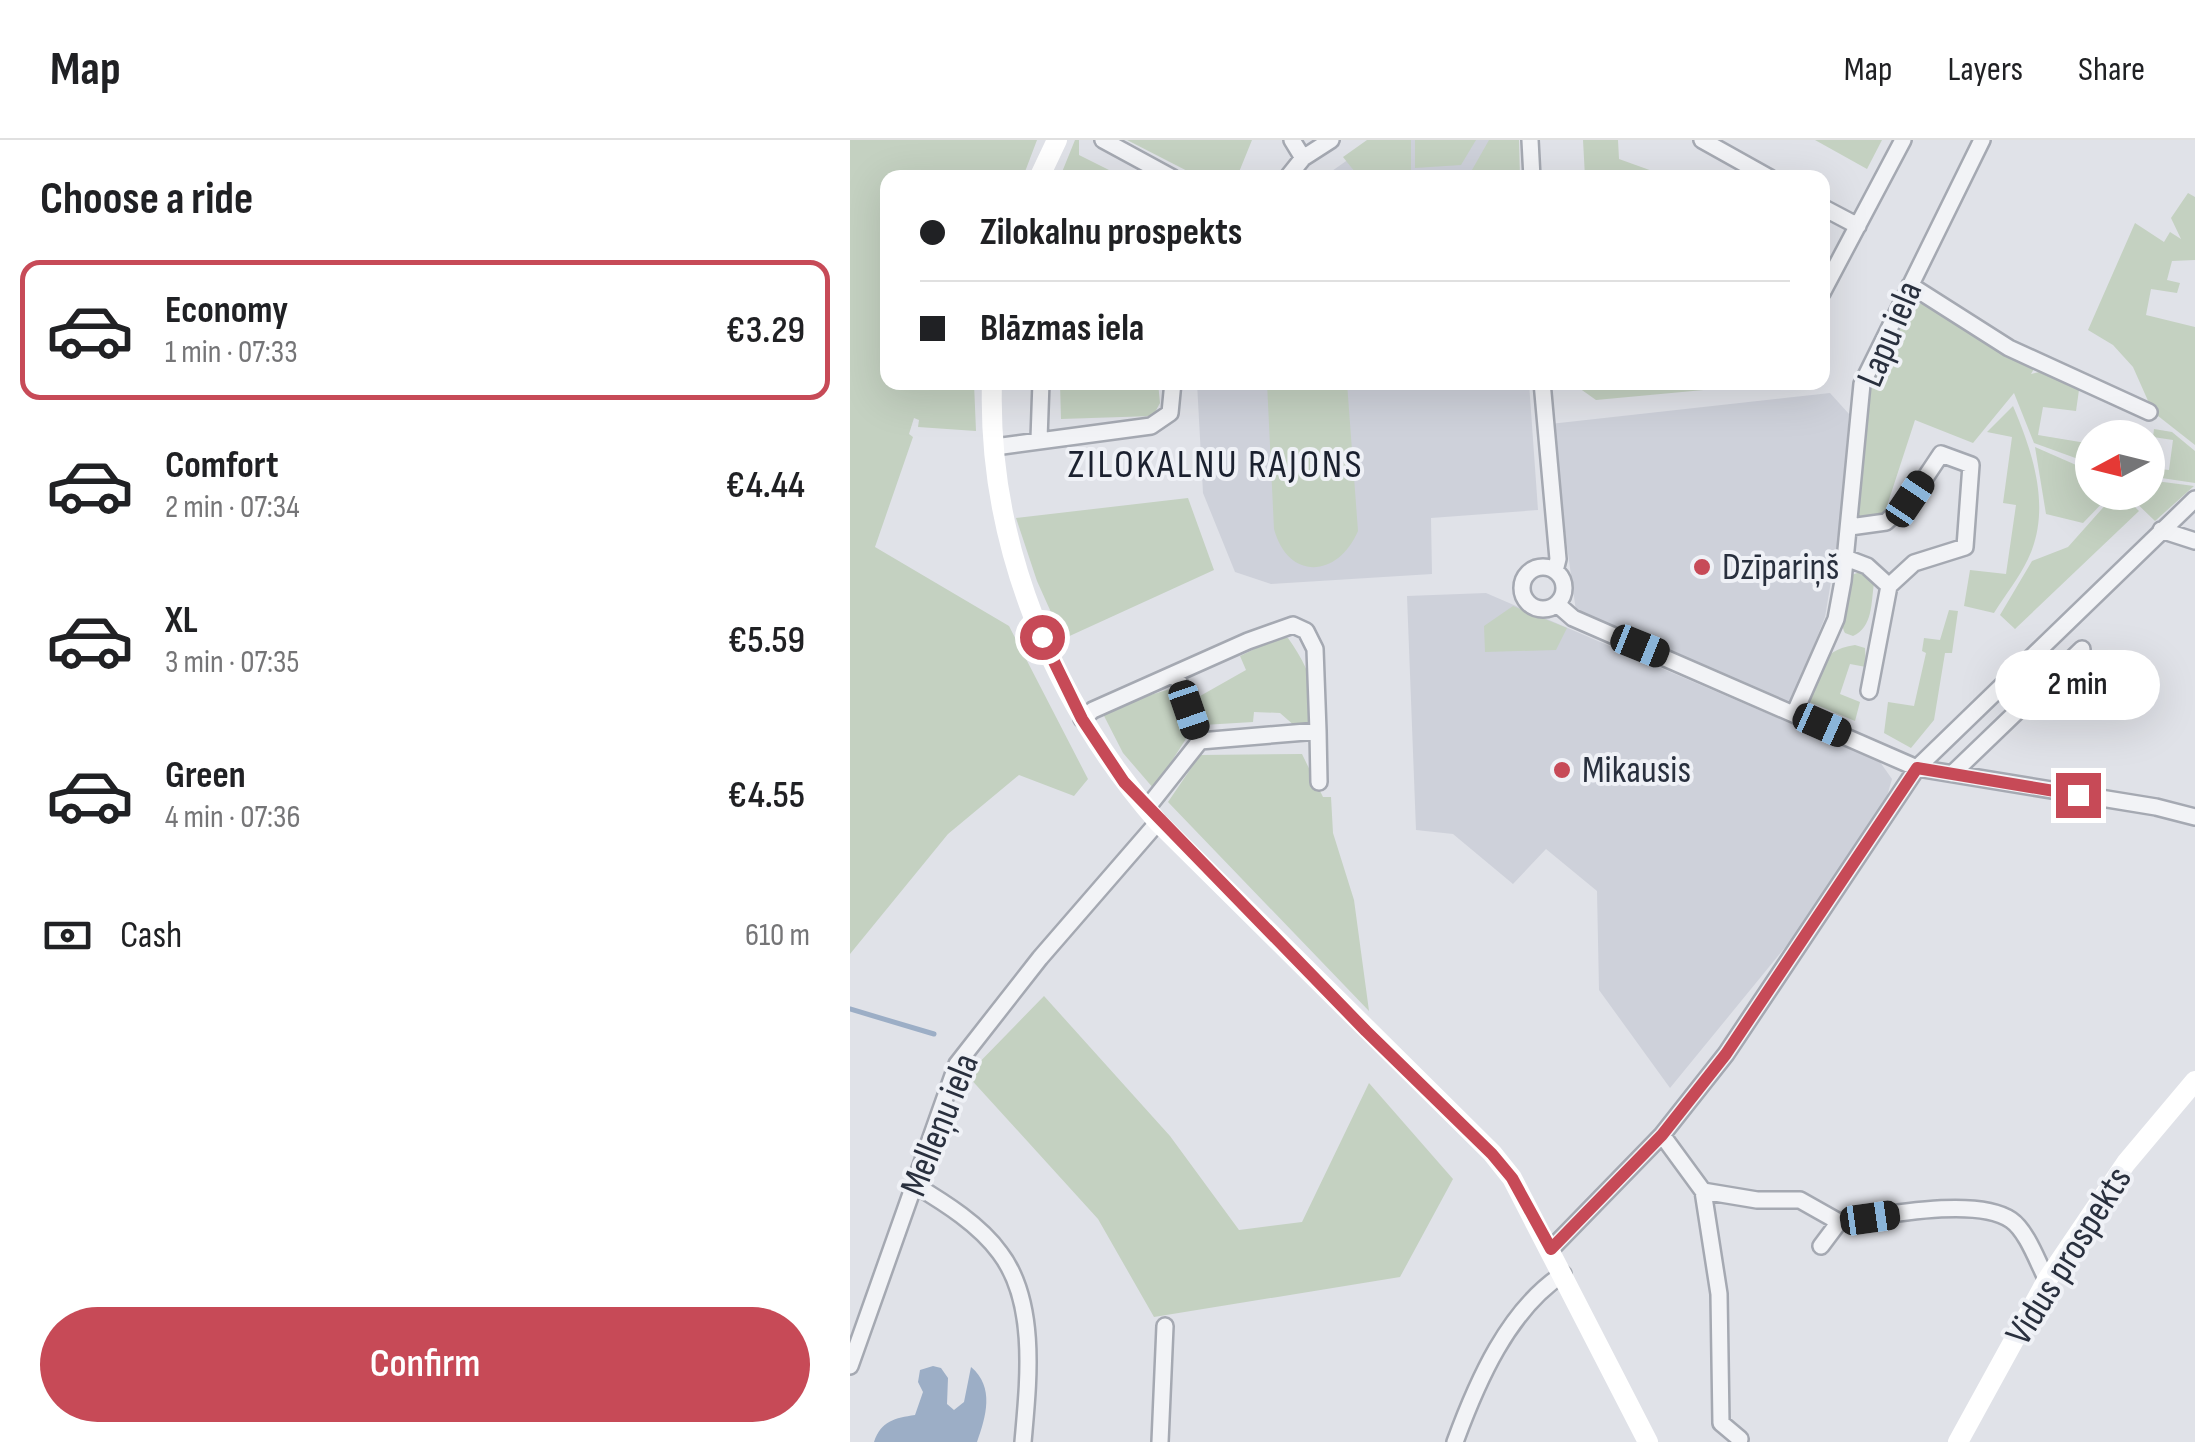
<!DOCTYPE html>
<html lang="en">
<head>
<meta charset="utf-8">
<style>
  :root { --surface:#fff; --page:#f2f2f2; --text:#202124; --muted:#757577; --line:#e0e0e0; --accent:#c74a57 }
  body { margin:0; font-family:"Sofia Sans Condensed",sans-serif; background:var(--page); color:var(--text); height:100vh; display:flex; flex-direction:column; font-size:38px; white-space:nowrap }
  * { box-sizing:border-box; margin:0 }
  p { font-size:32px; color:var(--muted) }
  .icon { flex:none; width:55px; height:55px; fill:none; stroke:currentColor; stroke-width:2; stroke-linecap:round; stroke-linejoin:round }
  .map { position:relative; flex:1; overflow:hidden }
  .side { display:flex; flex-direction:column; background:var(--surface); width:850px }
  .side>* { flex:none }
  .banner { position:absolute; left:30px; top:30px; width:950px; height:220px; border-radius:20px; box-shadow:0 10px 40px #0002; display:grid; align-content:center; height:220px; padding:0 40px; background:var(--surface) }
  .needle { width:65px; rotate:263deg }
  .buttons { position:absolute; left:1225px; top:280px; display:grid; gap:20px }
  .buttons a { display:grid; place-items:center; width:90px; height:90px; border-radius:50%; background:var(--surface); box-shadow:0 10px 40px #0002; font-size:50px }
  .end { position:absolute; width:45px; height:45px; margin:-22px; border:12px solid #c74a57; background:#fff; box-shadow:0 0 0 5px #fff }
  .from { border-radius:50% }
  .bubble { position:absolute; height:70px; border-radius:35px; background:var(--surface); box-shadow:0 10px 40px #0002; font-size:32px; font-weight:600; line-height:70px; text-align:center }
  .car { position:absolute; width:30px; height:60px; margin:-30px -15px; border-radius:12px; box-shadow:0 0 8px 2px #0007; background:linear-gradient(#222 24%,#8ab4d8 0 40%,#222 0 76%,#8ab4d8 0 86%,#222 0) }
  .banner b { display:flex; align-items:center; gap:35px; height:95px; font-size:38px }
  .banner b+b { border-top:2px solid var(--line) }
  .banner i { width:25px; height:25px; background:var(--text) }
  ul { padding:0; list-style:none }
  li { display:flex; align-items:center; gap:30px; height:140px; margin:0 20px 15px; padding:0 20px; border:5px solid transparent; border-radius:20px }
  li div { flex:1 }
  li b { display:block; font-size:38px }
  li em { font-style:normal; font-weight:600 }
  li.current { border-color:var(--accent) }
  li>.icon { width:90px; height:90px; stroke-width:1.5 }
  h2 { padding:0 40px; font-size:45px; line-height:120px }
  .pay { display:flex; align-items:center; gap:25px; height:110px; padding:0 40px; font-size:38px }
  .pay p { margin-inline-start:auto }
  .cta { display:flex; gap:20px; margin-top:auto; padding:20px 40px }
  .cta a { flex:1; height:115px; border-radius:60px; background:var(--accent); color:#fff; font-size:40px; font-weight:600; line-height:115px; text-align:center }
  header { display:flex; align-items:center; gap:60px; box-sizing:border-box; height:140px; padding:0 50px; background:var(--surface); border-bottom:2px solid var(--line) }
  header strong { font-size:48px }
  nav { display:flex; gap:55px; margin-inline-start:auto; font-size:35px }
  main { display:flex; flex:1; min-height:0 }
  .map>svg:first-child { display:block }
</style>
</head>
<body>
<header>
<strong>Map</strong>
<nav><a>Map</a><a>Layers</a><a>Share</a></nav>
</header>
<main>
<section class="side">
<h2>Choose a ride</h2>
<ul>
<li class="current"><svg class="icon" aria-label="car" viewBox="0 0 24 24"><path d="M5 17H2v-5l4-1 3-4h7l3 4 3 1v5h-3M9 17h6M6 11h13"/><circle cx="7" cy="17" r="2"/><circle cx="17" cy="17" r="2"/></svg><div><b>Economy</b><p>1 min · 07:33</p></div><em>€3.29</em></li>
<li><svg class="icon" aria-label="car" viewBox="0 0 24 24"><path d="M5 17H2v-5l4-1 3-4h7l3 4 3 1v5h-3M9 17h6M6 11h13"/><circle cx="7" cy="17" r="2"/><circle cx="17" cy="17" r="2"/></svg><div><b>Comfort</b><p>2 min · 07:34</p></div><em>€4.44</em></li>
<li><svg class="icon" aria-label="car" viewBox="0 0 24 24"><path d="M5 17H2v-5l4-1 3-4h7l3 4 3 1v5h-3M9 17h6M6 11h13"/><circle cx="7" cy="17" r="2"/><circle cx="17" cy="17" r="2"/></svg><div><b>XL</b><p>3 min · 07:35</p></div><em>€5.59</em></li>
<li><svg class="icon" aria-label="car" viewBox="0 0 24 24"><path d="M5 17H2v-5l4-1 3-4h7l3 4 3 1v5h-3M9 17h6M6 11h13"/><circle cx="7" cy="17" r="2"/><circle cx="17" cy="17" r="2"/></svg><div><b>Green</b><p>4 min · 07:36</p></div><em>€4.55</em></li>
</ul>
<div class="pay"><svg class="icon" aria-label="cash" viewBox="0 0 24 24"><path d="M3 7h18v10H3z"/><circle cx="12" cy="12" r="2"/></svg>Cash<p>610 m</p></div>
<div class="cta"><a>Confirm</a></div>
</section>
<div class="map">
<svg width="1345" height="1302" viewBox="0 0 1345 1302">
  <rect width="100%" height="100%" fill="#e0e2e8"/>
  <path fill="#ced1da" d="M526 0H666L667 37 472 38Z
    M347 243H679L688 370 581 378 582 434 421 444 385 432 353 353Z
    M980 253 999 274 991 382 975 477 941 563 726 471 700 284Z
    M636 453 1030 622 1042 639 1037 656 946 794 820 948 749 850 747 751 696 709 663 744 603 694 566 690 557 456Z"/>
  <path fill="#c4d1c1" d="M0 0H187L173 37 38 38V242L124 243 126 291 68 287 69 280 64 278 59 294 63 297 25 407 159 486 238 639 224 656 169 635 98 694 0 814Z
    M225 0H229V15L273 37H210Z
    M277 0H402L387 37H349Z
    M517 0H561V30L531 31V37H509L493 17Z
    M565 0H626L611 25 565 28Z
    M639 0H669L670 37H618Z
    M733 0H768L769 19 819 37H735Z
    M965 0H1032L1017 29Z
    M1338 53 1345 57V120L1322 121 1317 140 1330 143 1327 153 1301 149 1296 175 1345 187V305L1303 272 1283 227 1263 205 1238 190 1285 83 1314 102 1320 92 1331 99 1321 78Z
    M1073 163 1185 227 1181 234 1189 232 1229 250 1226 271 1193 267 1188 295 1242 304V324L1184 303 1164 253 1123 303 1065 280 1034 375 1005 383 1020 245 1060 166Z
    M210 243H308L310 263 303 276 211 279Z
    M417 243H497L508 391C488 438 438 441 424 389Z
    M722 243H929L746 260Z
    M1163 266C1183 313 1202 369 1178 419 1169 438 1155 455 1144 473L1114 466 1120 430 1156 434 1166 365 1153 363 1162 297 1137 292Z
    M1304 289 1322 292 1345 311V343L1298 336V328L1319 330 1323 300 1303 297Z
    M1185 307 1242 332V352L1262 353 1233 383 1196 374Z
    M1298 340 1344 346 1305 381 1276 353 1298 352Z
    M1267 352 1271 353 1289 371 1165 489 1150 475 1182 421 1218 407Z
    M338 358 364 430 213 499 187 441 166 378Z
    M1012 431 1024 443C1021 463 1023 487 1003 496L995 493C987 480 1000 452 1002 435Z
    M663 466 717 488 706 510 635 512 634 486Z
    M1099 470 1108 471 1102 513H1095L1084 580 1061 608 1034 593 1038 562 1064 566 1076 513 1072 511 1074 498 1090 500Z
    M427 498H438C458 527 470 550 457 586L446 587 430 573 404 572 403 582 353 585 348 581 343 560 396 530 390 516Z
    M1005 505 1015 508 1016 527 1000 524 990 554 1010 562 1005 581 957 561C969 530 968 511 1005 505Z
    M320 549 339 586V594L304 649 273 613 251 570Z
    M452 614 473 657H481L483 693 504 760 519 871 318 662 350 615Z
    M194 856 320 996 389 1090 452 1082 519 943 603 1039 550 1137 304 1177 248 1079 117 935Z"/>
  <path fill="#9caec6" d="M83 1226 91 1228 98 1238 97 1264 104 1270 114 1262 121 1227C145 1247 136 1277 127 1302H24C31 1281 45 1278 65 1275L73 1252 68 1242 70 1230Z"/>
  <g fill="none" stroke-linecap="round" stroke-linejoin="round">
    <path stroke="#9caec6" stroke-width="5" d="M0 869 84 894"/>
    <defs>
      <path id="street" d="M253 0 323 38
        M442 0 453 18
        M680 0 682 38
        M852 0 920 38
        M437 38 453 18 481 0
        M972 67 1008 86
        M1060 145 1159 208 1299 272
        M972 153 1053 0
        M692 242 708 419 705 431
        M189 299 191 242
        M145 307 301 286 320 273 323 242
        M1000 387 1036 382 1061 359 1091 314 1121 325 1115 407 1064 423 1039 446
        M1311 390 1345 401
        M996 418 1017 426 1039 446 1019 551
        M672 448a21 21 0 1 1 42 0a21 21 0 1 1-42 0Z
        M707 464 723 478 1067 628 1306 667 1345 677
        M945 572 986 479 993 441 1012 244 1132 0
        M232 579 243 570 398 501 443 485 456 491 465 509 468 591 350 601 326 534
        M468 591 469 642
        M1102 634 1232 509
        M297 668 350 601
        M812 995 853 1051 869 1154 871 1283 890 1299
        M65 1045C95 1063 130 1085 150 1113 188 1163 178 1244 173 1302
        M853 1051 907 1060H950L989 1082
        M971 1106 989 1082C1031 1076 1126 1056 1161 1080 1177 1091 1188 1123 1197 1140
        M701 1109 812 995 876 914 1067 628 1345 359
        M0 1226 107 924 190 818 308 682
        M310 1302 315 1186
        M605 1302C627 1242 658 1170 713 1134"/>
    </defs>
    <use href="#street" stroke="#a5a9b2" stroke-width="20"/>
    <use href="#street" stroke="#f2f3f6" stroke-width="15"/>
    <path stroke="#fff" stroke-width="20" d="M189 38 207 0
      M142 242C137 404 203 561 308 682L642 1013 662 1038 798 1302
      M1108 1302 1197 1140 1276 1023 1345 941"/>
  </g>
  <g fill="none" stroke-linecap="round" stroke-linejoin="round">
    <path stroke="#c74a57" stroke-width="12" d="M192 497 232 579 274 642 516 891 642 1014 662 1038 701 1109 812 995 876 914 1067 628 1228 655"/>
  </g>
  <g fill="#c74a57" stroke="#eff1f6" stroke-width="4">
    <circle cx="852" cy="427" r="10"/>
    <circle cx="712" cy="630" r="10"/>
  </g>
  <g text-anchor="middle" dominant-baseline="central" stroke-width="8" stroke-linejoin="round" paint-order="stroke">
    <g font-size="38" fill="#29303e" stroke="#eff1f6">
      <text transform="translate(1040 194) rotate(-67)">Lapu iela</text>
      <text transform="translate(90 985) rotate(-68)">Melleņu iela</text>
      <text transform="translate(1219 1116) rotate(-58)">Vidus prospekts</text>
    </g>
    <g font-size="38" fill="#29303e" stroke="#eff1f6" text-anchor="start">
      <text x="872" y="427">Dzīpariņš</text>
      <text x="732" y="630">Mikausis</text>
    </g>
    <g font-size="40" letter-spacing="2.5" fill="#1b212f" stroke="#eff1f6">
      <text x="366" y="325">ZILOKALNU RAJONS</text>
    </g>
  </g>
</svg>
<div class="buttons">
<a><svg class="needle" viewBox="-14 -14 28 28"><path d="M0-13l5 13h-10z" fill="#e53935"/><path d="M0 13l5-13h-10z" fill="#757577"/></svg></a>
</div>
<i class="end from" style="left:192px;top:497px"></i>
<i class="end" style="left:1228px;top:655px"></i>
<div class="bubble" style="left:1145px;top:510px;width:165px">2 min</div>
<i class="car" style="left:1060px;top:359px;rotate:34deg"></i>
<i class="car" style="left:790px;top:506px;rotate:112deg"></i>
<i class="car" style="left:339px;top:570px;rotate:161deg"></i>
<i class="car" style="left:972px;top:585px;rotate:114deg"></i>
<i class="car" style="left:1020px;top:1078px;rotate:82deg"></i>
<div class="banner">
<b><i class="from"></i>Zilokalnu prospekts</b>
<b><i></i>Blāzmas iela</b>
</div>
</div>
</main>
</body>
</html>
